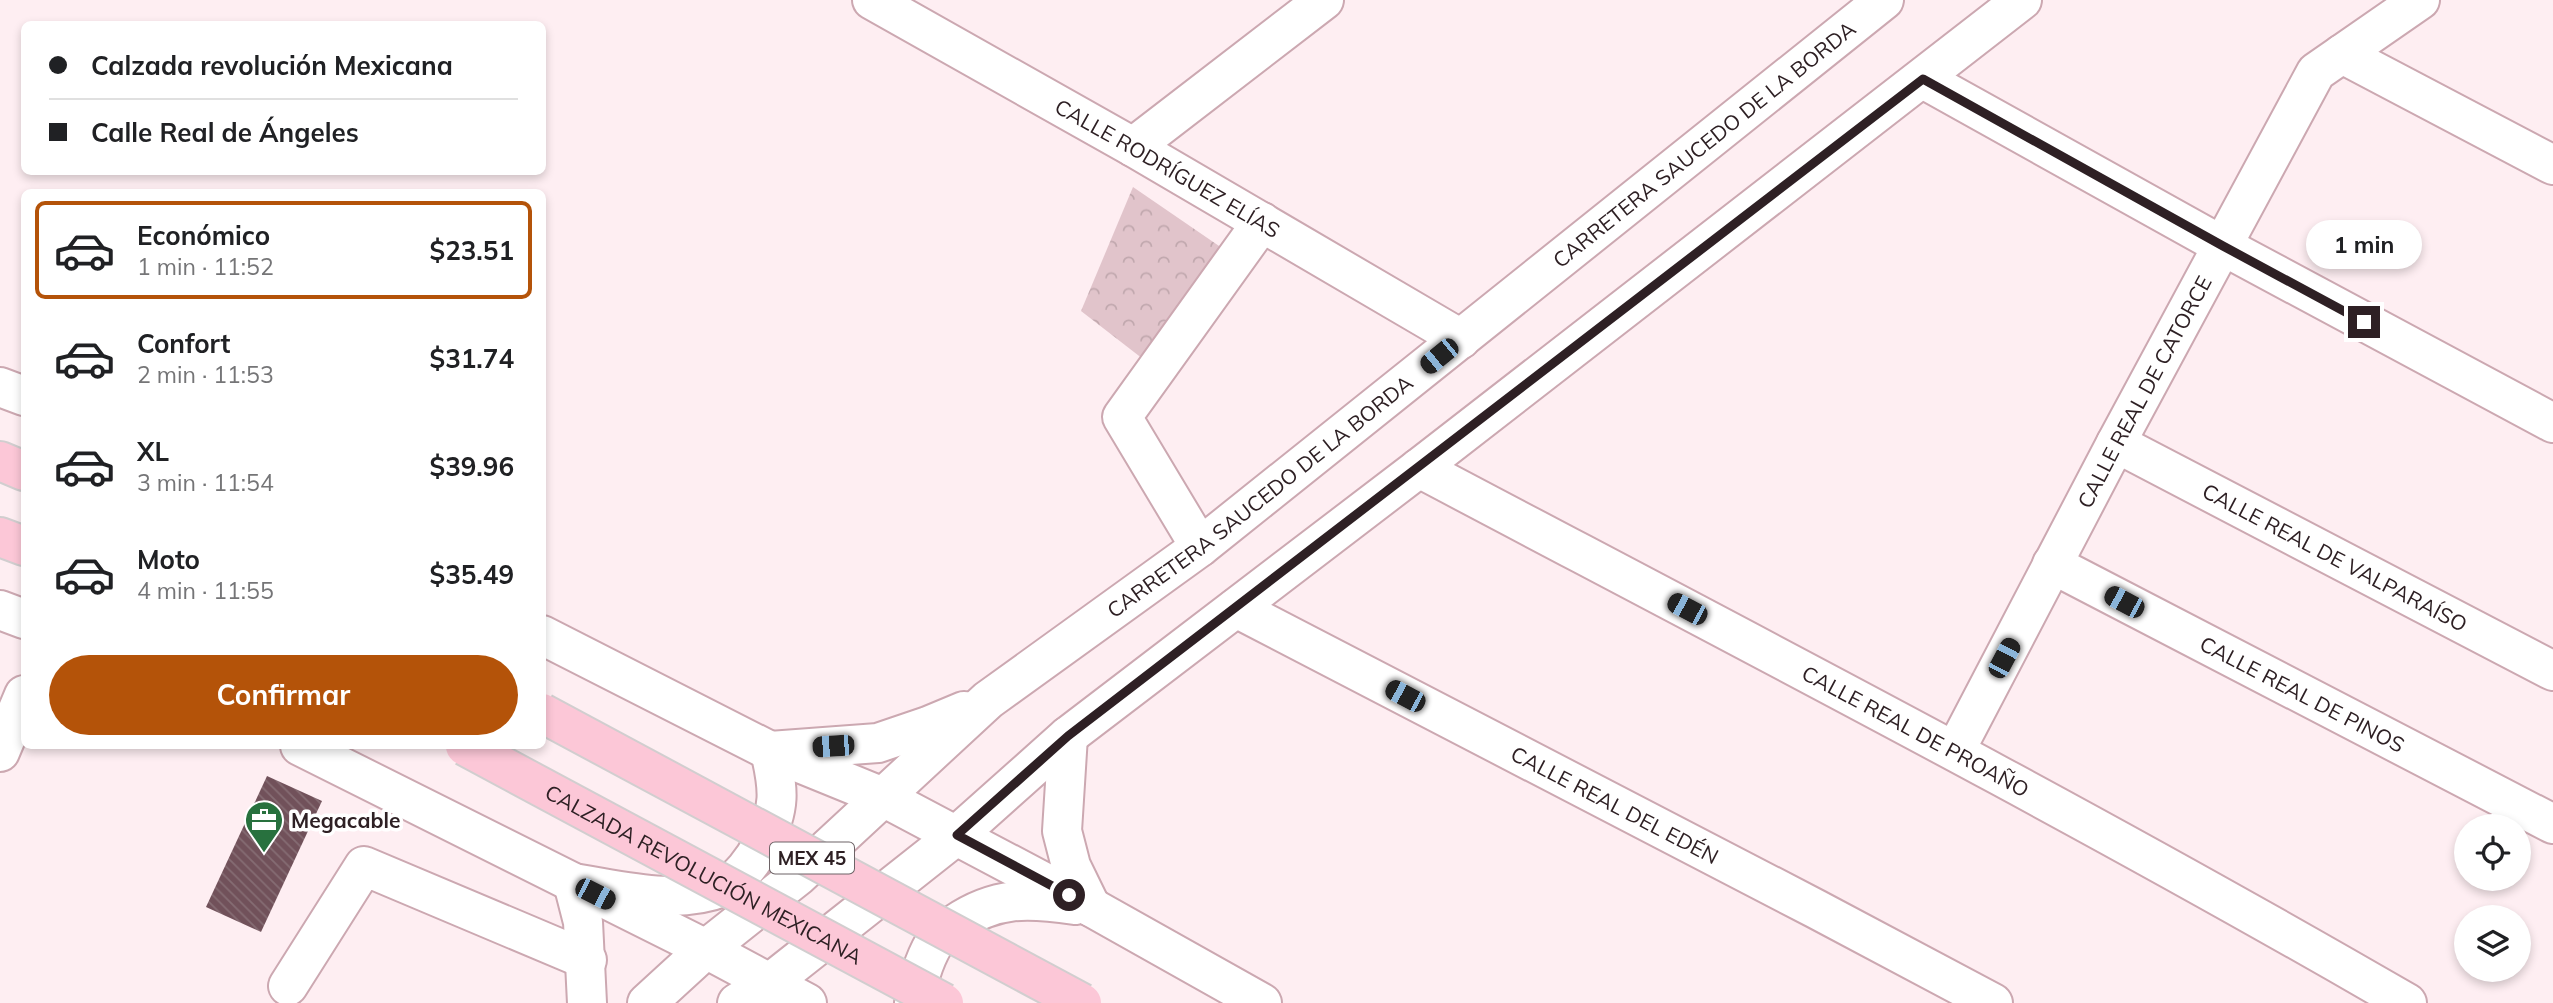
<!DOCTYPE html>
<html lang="es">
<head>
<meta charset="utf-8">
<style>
  :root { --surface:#fff; --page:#f2f2f2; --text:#202124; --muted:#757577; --line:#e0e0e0; --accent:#b45309 }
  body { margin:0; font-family:Mulish,sans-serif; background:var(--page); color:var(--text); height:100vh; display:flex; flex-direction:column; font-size:26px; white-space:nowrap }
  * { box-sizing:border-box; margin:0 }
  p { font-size:23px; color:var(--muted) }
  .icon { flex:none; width:38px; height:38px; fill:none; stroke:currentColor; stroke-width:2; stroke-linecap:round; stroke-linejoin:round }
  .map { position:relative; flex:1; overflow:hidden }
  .panel { position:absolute; left:21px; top:189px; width:525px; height:560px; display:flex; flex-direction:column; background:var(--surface); border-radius:10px; box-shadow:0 4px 10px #0003 }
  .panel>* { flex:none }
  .banner { position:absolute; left:21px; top:21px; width:525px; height:154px; border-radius:10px; box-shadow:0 4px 10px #0003; display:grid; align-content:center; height:154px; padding:0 28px; background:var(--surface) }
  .controls { position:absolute; left:2454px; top:814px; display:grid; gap:14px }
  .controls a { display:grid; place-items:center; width:77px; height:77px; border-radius:50%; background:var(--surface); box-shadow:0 4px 10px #0003; font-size:35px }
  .end { position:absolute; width:32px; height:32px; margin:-16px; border:9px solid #2e2024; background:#fff; box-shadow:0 0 0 4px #fff }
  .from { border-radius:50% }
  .bubble { position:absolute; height:49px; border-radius:24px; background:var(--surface); box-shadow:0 4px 10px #0003; font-size:23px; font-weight:700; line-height:49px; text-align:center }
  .car { position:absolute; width:21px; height:42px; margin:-21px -10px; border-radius:9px; box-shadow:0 0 5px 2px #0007; background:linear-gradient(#222 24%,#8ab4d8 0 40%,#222 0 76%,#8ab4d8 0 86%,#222 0) }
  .banner b { display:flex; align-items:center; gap:24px; height:66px; font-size:26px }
  .banner b+b { border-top:2px solid var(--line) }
  .banner i { width:18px; height:18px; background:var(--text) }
  ul { padding:12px 0 0; list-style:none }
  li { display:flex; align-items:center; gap:21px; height:98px; margin:0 14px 10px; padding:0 14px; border:4px solid transparent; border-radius:10px }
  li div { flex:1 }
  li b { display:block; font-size:26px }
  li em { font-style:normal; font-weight:700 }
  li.selected { border-color:var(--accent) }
  li>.icon { width:63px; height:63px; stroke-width:1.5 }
  .action { display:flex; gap:14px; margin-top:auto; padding:14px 28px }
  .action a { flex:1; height:80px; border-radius:42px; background:var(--accent); color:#fff; font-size:28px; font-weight:700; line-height:80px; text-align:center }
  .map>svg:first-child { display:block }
</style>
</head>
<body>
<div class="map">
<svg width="2553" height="1003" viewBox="0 0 2553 1003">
  <defs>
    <pattern id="park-crowns" width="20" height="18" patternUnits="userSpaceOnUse" patternTransform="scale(1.75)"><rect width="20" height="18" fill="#e1c4cb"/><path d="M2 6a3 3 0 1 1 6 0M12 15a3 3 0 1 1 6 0" fill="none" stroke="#c1a8ae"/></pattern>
    <pattern id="building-back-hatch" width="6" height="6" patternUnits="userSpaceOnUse" patternTransform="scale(1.75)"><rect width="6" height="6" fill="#71515a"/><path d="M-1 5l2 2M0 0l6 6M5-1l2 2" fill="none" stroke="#856c73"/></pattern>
  </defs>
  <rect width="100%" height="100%" fill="#feeef2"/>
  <path fill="url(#park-crowns)" d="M1133 187 1222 248 1143 359 1081 311Z"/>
  <path fill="url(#building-back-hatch)" d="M267 776 322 801 261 932 206 907Z"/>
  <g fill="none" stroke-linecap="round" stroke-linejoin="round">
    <defs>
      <g id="minor">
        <path id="s1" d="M872 0 1133 147 1461 339"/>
        <path d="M2342 54 2553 165"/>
        <path d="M1923 79 2223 246 2553 423"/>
        <path d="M1133 147 1324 0"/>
        <path d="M0 387 24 396"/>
        <path id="s2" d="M2116 443 2553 671"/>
        <path id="s3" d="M1419 468C1750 643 2083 815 2407 1003"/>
        <path d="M1200 547 1122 417 1262 222"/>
        <path id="s4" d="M2052 564 2553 824"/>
        <path id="s5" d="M1236 608 1816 909 1993 1003"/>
        <path d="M0 610 24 619"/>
        <path d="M542 635 770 751 883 797 1091 907 1262 1003"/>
        <path d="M1068 736 1062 831 1071 866 1091 907"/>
        <path d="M300 746 706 949 807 1003"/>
        <path id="s6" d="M1955 751 2116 443 2316 72 2420 0"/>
        <path d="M0 752 24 695"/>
        <path d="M288 986 364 866 587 960"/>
        <path d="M587 1003 583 922 573 883C620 890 676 906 723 887 739 880 754 860 762 844 781 809 779 789 770 751L878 743 928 726 964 711"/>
        <path id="s7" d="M647 1003 706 949 798 876 988 700 1200 547 1884 0"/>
        <path d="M737 1003 771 982 957 835 1068 736 1419 468 2022 0"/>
        <path d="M914 1003C918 980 924 957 938 937 942 932 950 928 955 924 996 896 1029 898 1075 905"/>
      </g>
      <path id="major" d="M0 461 24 471
        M0 537 24 546"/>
    </defs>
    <use href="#minor" stroke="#cca8b1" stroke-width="42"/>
    <use href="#major" stroke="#d1cecf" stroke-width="42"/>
    <use href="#minor" stroke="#fff" stroke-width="38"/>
    <use href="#major" stroke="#fcc7d7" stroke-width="38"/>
    <defs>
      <g id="major-bridge">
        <path d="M542 713 1082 1003"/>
        <path id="s8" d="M465 746 944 1003"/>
      </g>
    </defs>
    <use href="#major-bridge" stroke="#d1cecf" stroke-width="42" stroke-linecap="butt"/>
    <use href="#major-bridge" stroke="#fcc7d7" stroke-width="38"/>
  </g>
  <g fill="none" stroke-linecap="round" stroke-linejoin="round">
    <path stroke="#2e2024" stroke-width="9" d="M1069 895 957 835 1068 736 1923 79 2223 246 2364 322"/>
  </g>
  <defs>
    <symbol id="office-pin" viewBox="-11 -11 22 30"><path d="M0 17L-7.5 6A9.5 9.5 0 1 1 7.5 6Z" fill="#28713e" stroke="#fff"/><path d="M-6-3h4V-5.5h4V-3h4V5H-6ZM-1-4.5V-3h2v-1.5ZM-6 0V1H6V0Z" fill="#fff"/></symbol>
  </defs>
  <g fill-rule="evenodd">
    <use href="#office-pin" x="242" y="798" width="44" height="60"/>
  </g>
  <g text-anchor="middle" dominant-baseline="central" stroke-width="7" stroke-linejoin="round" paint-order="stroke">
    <rect fill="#fff" stroke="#6d6366" stroke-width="2" x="770" y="842.5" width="84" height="31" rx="5"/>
    <g font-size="19" font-weight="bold" fill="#2e2024">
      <text x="812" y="858">MEX 45</text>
    </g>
    <g font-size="21" fill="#2e2024" stroke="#fff">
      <text stroke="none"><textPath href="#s7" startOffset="1363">CARRETERA SAUCEDO DE LA BORDA</textPath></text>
      <text stroke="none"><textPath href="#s1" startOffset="340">CALLE RODRÍGUEZ ELÍAS</textPath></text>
      <text stroke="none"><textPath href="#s6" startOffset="406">CALLE REAL DE CATORCE</textPath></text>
      <text stroke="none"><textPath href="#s7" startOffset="796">CARRETERA SAUCEDO DE LA BORDA</textPath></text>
      <text stroke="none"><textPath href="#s2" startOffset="247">CALLE REAL DE VALPARAÍSO</textPath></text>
      <text stroke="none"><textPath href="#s4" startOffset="282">CALLE REAL DE PINOS</textPath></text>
      <text stroke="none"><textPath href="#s3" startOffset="562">CALLE REAL DE PROAÑO</textPath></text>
      <text stroke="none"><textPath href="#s5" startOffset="427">CALLE REAL DEL EDÉN</textPath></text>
      <text stroke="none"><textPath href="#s8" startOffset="271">CALZADA REVOLUCIÓN MEXICANA</textPath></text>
    </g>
    <g font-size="21" font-weight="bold" fill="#2e2024" stroke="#fff" text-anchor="start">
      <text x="291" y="820">Megacable</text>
    </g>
  </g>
</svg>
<div class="controls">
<a><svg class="icon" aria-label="locate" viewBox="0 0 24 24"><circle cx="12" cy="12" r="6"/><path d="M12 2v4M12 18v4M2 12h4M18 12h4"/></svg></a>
<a><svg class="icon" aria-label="layers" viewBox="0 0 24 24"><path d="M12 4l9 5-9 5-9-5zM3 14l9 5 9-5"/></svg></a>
</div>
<i class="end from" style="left:1069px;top:895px"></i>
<i class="end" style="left:2364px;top:322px"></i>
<div class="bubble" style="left:2306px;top:220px;width:116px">1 min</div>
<i class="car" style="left:1439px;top:356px;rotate:231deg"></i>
<i class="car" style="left:2124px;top:602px;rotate:298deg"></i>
<i class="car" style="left:1687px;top:609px;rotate:298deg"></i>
<i class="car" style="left:2004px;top:658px;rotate:28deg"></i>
<i class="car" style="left:1405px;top:696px;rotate:298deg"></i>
<i class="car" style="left:833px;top:746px;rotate:266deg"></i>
<i class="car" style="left:595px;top:894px;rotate:117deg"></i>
<div class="banner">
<b><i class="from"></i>Calzada revolución Mexicana</b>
<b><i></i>Calle Real de Ángeles</b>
</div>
<section class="panel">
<ul>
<li class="selected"><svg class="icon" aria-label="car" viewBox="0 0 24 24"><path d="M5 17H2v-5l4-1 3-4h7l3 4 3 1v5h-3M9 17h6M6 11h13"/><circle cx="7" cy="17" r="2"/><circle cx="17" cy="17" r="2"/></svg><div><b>Económico</b><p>1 min · 11:52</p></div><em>$23.51</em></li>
<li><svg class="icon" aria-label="car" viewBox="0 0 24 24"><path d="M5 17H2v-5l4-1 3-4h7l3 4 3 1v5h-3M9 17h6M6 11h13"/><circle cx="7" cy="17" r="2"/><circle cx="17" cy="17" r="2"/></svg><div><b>Confort</b><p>2 min · 11:53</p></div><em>$31.74</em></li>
<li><svg class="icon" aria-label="car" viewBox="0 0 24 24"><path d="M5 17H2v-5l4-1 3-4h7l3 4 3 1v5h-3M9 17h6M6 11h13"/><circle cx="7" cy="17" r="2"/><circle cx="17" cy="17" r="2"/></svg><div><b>XL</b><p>3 min · 11:54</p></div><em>$39.96</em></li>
<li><svg class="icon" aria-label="car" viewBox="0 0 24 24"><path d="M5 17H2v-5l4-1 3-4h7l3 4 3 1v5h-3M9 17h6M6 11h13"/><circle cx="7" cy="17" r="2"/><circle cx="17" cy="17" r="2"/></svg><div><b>Moto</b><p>4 min · 11:55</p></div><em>$35.49</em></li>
</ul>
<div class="action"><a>Confirmar</a></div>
</section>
</div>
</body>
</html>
